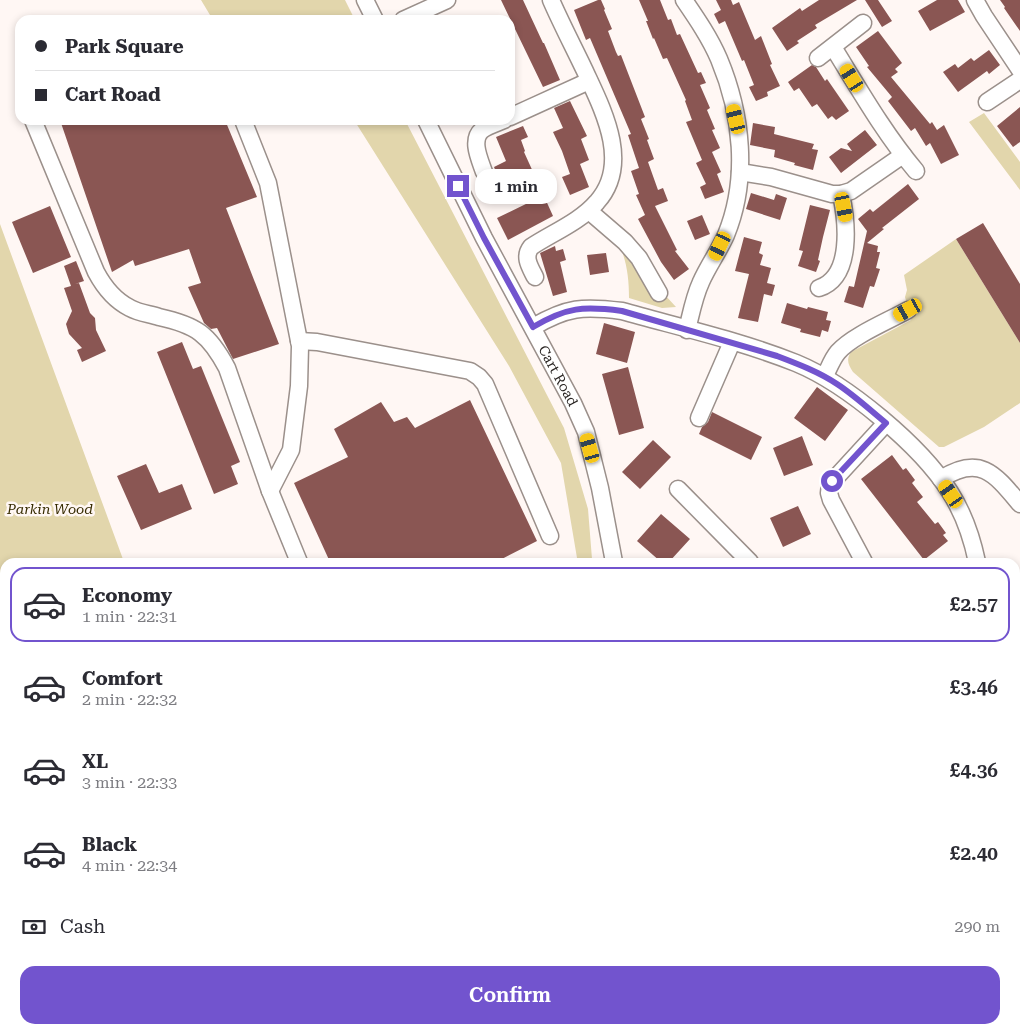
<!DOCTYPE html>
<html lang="en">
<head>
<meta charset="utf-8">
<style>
  :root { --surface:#fff; --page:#f2f2f3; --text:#2b2b33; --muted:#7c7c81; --line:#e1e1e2; --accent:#7254ce }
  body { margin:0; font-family:"Roboto Serif",serif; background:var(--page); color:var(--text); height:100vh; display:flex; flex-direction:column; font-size:19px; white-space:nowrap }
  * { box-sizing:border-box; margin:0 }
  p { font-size:16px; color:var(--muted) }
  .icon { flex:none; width:28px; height:28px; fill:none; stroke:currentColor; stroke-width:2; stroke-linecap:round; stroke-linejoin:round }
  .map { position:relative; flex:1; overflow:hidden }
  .panel { position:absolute; left:0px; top:558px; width:1020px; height:476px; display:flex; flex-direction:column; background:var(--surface); border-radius:15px 15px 0 0; box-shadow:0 2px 8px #0003 }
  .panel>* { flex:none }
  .hud { position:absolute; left:15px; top:15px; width:500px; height:110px; border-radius:15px; box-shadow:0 2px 8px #0003; display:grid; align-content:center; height:110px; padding:0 20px; background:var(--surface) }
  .end { position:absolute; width:22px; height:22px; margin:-11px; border:6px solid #7254ce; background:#fff; box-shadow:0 0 0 2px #fff }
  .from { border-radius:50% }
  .bubble { position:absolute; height:35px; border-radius:15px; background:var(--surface); box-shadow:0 2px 8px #0003; font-size:16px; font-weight:600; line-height:35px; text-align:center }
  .car { position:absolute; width:15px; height:30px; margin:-15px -8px; border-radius:6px; box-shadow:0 0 4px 1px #0007; background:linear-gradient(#f5c518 24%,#345 0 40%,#f5c518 0 76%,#345 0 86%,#f5c518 0) }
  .hud b { display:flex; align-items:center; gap:18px; height:48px; font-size:19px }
  .hud b+b { border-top:1px solid var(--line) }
  .hud i { width:12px; height:12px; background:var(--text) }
  ul { padding:9px 0 0; list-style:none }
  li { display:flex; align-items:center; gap:15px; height:75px; margin:0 10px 8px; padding:0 10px; border:2px solid transparent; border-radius:15px }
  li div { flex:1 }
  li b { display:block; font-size:19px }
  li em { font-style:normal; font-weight:600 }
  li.current { border-color:var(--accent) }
  li>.icon { width:45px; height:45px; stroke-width:1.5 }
  .pay { display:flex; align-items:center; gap:12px; height:55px; padding:0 20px; font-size:19px }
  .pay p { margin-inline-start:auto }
  .action { display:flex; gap:10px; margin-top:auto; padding:10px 20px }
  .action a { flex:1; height:58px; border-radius:15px; background:var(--accent); color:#fff; font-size:20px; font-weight:600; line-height:58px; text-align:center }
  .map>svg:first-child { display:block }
</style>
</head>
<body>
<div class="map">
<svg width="1020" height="1033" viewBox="0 0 1020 1033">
  <rect width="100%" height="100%" fill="#fff7f4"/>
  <path fill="#e2d6ac" d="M201 0H345L355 20H213Z
    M984 113 1020 162V190L969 122Z
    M354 120H405L564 428 588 509 592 559 577 558 561 463 509 366Z
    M0 224 124 562H5V949L0 953Z
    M956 239 1020 343V403L984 427 944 447H939L853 372C848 365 846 359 851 352L911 320 905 297 907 290 904 275Z
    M620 246 676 307 662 308 629 298C629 279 627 263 620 246Z
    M5 989V1029H550L554 1033H0V994Z
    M848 1029H934L937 1033H850Z"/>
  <path fill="#8a5653" d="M501 0H523L543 43H544L560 80 543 87Z
    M598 0H601L605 9 604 10 612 29 608 31 616 52 618 56 621 55 645 117 641 119 649 139 647 140 654 159 648 162 658 190 663 188 668 201 655 206 677 250 675 251 689 269 674 280 661 262 638 219 645 215 636 195 639 194 631 171 639 168 628 135 631 134 590 38 586 40 574 10Z
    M639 0H660L668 20 671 19 677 35 680 34 698 73 701 72 706 83 700 85 710 108 707 110 715 129 712 130 720 148 712 152 721 172 717 174 724 192 705 199 700 187 706 184 696 163 702 160 686 122 692 120 685 101 686 100 667 58 663 59 654 38 653 39 646 21H648Z
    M716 0H731L733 5 739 2 755 40 761 36 772 64 770 65 780 86 767 92 768 96 756 101 749 87 754 85 744 60 742 61 725 21 719 24 714 14 721 10Z
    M819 0H857L815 25 817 28 797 41 799 43 787 51 772 28 800 8 802 11Z
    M865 0H878L892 21 882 27Z
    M937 0H958L965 12 930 31 918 11Z
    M1000 0H1020V31L1004 8 1005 7Z
    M878 31 902 63 895 69 898 72 891 77 930 124 932 122 937 130 944 125 959 155 941 164 930 143 926 146 915 128 911 131 888 101 892 97 867 67 869 66 856 47Z
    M989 50 1000 65 989 74 987 71 958 92 943 72 955 64 958 68 971 58 974 61Z
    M812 65 816 67 825 81 827 79 849 111 836 120 832 116 828 119 817 104 812 107 799 88 794 91 788 82Z
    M570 101 587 136 581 139 589 160 580 164 589 187 570 195 562 177 570 174 562 151 553 132 563 128 554 108Z
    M1020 107V142L1013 147 997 126Z
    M69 120H225L257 197 226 208 279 344 233 359 217 328 211 329 204 323 188 287 201 283 189 249 135 266 133 260 112 272 61 123Z
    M753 123 775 127 774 134 814 144 812 149 818 150 813 170 794 165 795 163 774 157 775 150 750 145Z
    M523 126 528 137 521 140 525 151 524 152 553 216 508 240 497 218 532 201 522 181 503 189 494 167 506 161 496 137Z
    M865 130 877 145 841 173 829 157 841 148 852 151 847 144Z
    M908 184 919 199 882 228 884 229 867 243 878 246 877 252H880L876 268 880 269 874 287 870 286 863 308 844 302 849 286 854 287 867 231 858 219 870 209 873 212Z
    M751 193 774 200 776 194 787 198 780 220 746 209Z
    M810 205 830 210 823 237 818 260 820 261 816 272 798 266 803 251 799 250Z
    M50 206 71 257 33 273 12 222Z
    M702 215 710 234 695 240 687 221Z
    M983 223 1020 284V343L956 239Z
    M744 237 762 242 759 253 763 255 760 265 771 268 767 283 775 285 772 296 764 294 758 322 738 318 749 274 735 271Z
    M555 246 556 251 563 249 566 260 560 262 567 292 553 296 540 253Z
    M606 253 609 272 590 275 587 255Z
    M76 261 84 281 75 284 79 283 90 313 95 318 96 330 106 351 82 362 77 350 82 348 69 334 66 324 72 311 64 288 71 286 64 266Z
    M787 303 807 309 808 307 828 312 826 320 831 321 828 332 822 330 820 337 800 332 801 329 781 323Z
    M604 323 635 332 627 363 596 354Z
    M182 342 193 369 201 366 240 462 231 466 238 484 214 494 157 352Z
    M628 367 644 428 619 435 602 374Z
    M817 387 848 410 825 441 794 418Z
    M470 400 537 541 496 562H330L294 483 348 457 334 429 381 402 394 422 407 417 415 428Z
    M712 412 762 437 751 460 699 434 702 427 708 422Z
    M802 436 813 465 784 476 773 448Z
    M653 440 671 457 640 489 622 472Z
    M892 455 903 470 906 468 915 480 912 483 923 497 917 502 935 524 938 522 946 533 943 535 948 541 924 560 861 479Z
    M146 464 159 493 182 484 192 509 141 530 117 476Z
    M798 506 811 534 783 547 770 518Z
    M661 514 690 539 669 562H661L637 541Z"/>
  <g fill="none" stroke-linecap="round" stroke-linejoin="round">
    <defs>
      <g id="minor">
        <path d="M365 0 375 20"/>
        <path d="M684 0C697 19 710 38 719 59 742 114 749 179 726 235 719 251 708 266 701 282 694 297 691 314 687 330"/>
        <path d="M975 0 984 16 1020 70"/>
        <path d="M403 20 447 0"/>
        <path d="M833 47C859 89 884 133 916 171"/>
        <path d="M818 58 863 23"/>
        <path d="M987 102 1020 80"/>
        <path d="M510 117 589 81"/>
        <path d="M33 120 96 272C104 287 114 300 130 308 139 313 150 314 159 317 196 325 209 334 227 368L270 491 299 562"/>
        <path d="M243 120 268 183 300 346 299 386 291 450 270 491"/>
        <path id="s1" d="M426 120 484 238 573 403 586 432 600 488 614 562"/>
        <path d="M484 172C480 160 470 140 482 130 488 126 497 123 504 120"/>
        <path d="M740 172 771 177 832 194H841L851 191 903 155"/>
        <path d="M589 211 625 242 639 258 659 293"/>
        <path d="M535 277C530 267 523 257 531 247 552 233 580 222 597 202 632 163 602 108 584 69 573 46 561 23 551 0"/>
        <path d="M819 288C853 277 847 222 841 194"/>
        <path d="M533 327C567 307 583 306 622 311 679 327 741 341 796 363 847 384 921 446 950 492 964 514 972 538 977 562"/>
        <path d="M299 341 317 342 470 371 479 377 485 384 550 536"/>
        <path d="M825 376C829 368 832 359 838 352 852 336 888 321 908 310"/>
        <path d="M699 418 732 342"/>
        <path d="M941 479C980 454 995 474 1020 504"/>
        <path d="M678 489 750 562"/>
        <path d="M864 562 831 500 829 493 830 484 886 423"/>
        <path d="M1015 716 1020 726"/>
        <path d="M1015 824 1020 814"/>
        <path d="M0 974 5 970"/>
        <path d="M569 1029 572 1033"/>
        <path d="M625 1029 628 1033"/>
        <path d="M983 1029 985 1033"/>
        <path d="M750 1030 751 1033"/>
      </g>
    </defs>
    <use href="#minor" stroke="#9b908b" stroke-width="19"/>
    <use href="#minor" stroke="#fff" stroke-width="16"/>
  </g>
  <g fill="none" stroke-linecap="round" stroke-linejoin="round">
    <path stroke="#7254ce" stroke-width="6" d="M458 186 484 238 533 327C567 307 583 306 622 311L777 356C798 364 819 372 837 384 854 395 870 410 886 423L832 481"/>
  </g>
  <g text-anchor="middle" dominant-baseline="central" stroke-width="5" stroke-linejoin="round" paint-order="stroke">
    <g font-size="14" fill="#2a2624" stroke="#fff7f4">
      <text stroke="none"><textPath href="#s1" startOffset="288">Cart Road</textPath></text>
    </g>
    <g font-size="14" font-style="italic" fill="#362b00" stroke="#fff7f4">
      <text x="50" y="509">Parkin Wood</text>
    </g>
  </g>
</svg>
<i class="end from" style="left:832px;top:481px"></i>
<i class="end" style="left:458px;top:186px"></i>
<div class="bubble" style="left:475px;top:169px;width:82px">1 min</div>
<i class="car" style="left:852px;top:78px;rotate:328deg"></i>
<i class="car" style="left:736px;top:119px;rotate:346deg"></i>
<i class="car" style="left:844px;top:207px;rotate:169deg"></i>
<i class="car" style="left:720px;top:246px;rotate:205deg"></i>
<i class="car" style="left:908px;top:310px;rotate:241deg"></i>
<i class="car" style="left:590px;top:448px;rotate:344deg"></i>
<i class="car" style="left:951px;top:494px;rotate:325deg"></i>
<div class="hud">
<b><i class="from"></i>Park Square</b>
<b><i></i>Cart Road</b>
</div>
<section class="panel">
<ul>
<li class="current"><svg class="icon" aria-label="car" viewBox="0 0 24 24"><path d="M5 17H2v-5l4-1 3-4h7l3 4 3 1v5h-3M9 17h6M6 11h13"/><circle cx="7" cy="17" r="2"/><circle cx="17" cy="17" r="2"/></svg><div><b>Economy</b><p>1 min · 22:31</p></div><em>£2.57</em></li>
<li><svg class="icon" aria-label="car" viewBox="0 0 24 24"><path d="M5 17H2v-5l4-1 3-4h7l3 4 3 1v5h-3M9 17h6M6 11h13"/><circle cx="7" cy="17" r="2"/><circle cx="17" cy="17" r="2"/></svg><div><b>Comfort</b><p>2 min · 22:32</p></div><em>£3.46</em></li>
<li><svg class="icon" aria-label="car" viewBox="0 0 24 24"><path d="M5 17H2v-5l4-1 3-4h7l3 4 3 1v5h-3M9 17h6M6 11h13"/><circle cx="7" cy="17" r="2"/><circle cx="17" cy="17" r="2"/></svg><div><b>XL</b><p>3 min · 22:33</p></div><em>£4.36</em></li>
<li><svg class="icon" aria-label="car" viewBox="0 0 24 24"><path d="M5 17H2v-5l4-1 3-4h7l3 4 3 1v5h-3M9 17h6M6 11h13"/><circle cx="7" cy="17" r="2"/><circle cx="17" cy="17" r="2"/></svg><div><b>Black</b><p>4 min · 22:34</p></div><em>£2.40</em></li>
</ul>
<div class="pay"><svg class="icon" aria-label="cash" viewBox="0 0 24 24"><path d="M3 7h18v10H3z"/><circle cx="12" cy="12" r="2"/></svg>Cash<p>290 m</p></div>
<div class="action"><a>Confirm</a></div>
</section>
</div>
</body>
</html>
